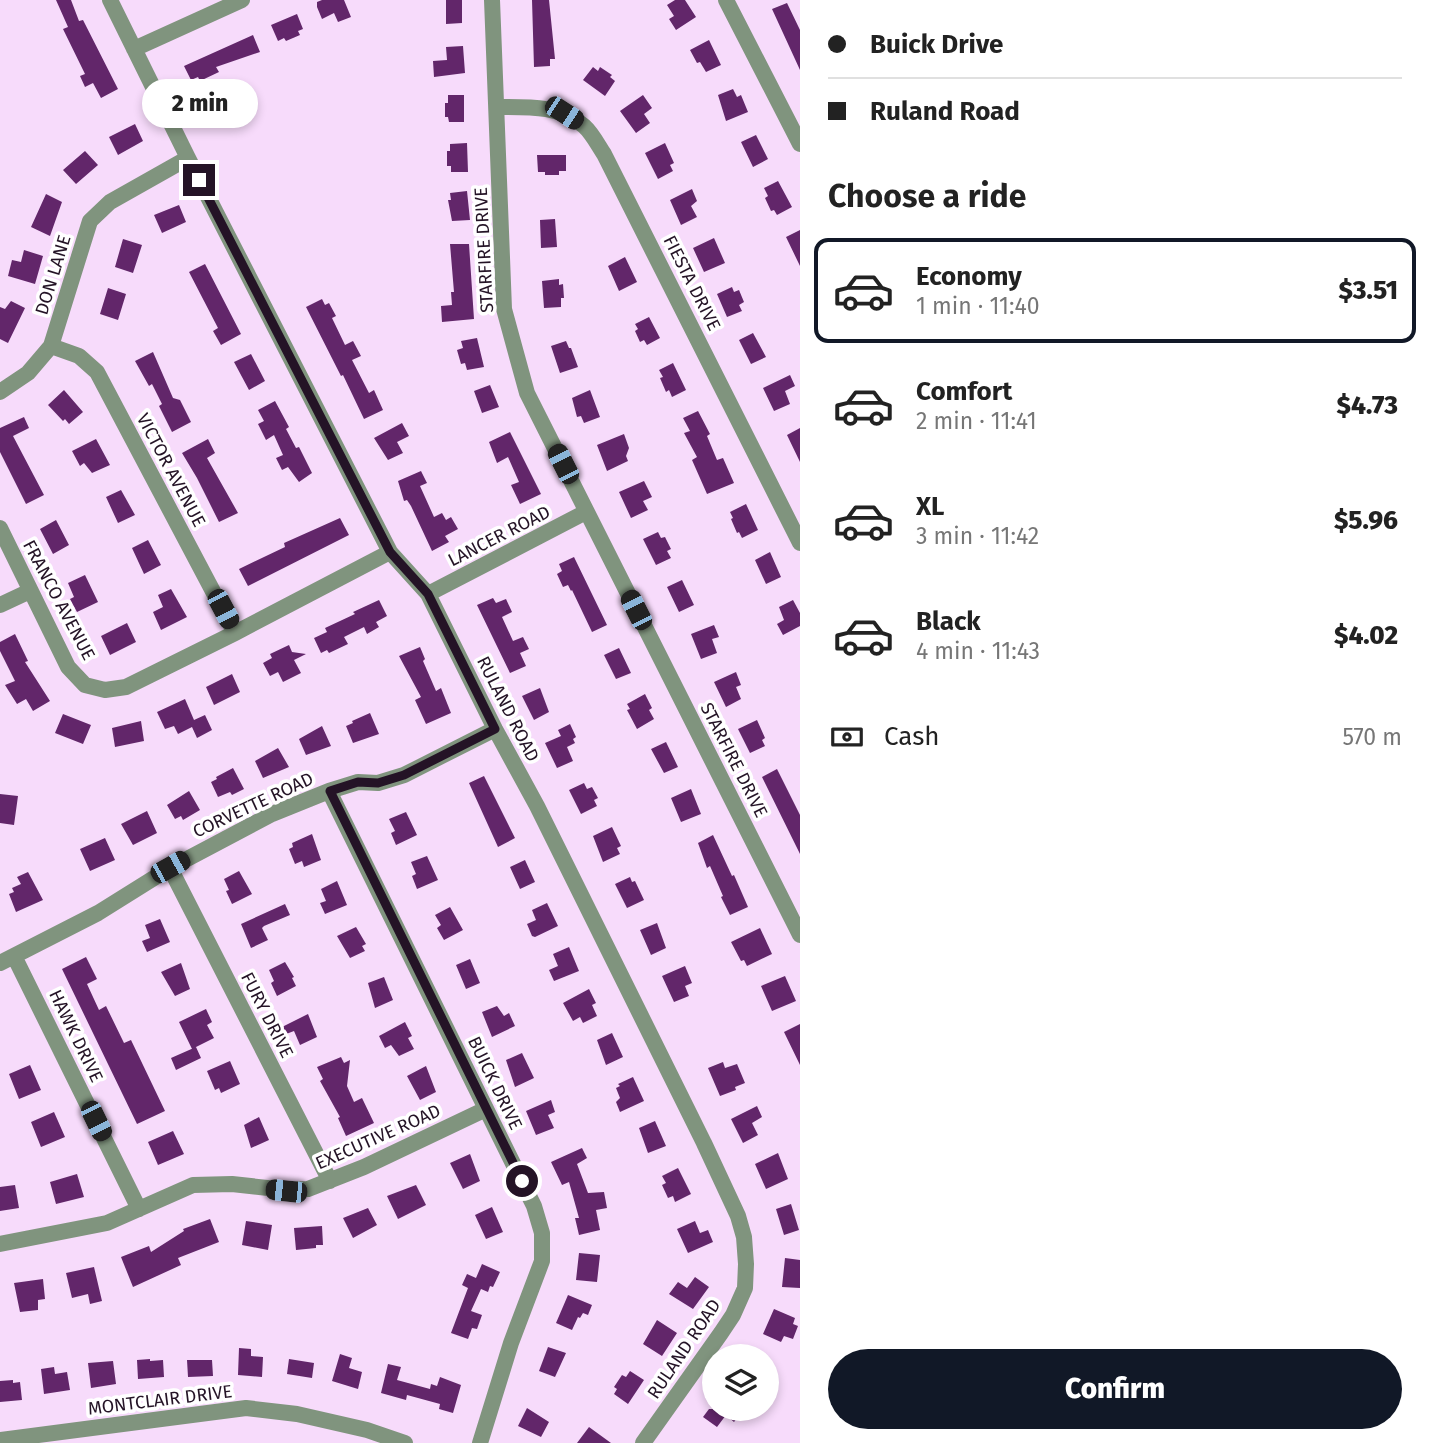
<!DOCTYPE html>
<html lang="en">
<head>
<meta charset="utf-8">
<style>
  :root { --surface:#fff; --page:#f6f6f6; --text:#222; --muted:#767676; --line:#e0e0e0; --accent:#111827 }
  body { margin:0; font-family:"Fira Sans",sans-serif; background:var(--page); color:var(--text); height:100vh; display:flex; flex-direction:column; font-size:26px; white-space:nowrap }
  * { box-sizing:border-box; margin:0 }
  p { font-size:23px; color:var(--muted) }
  .icon { flex:none; width:38px; height:38px; fill:none; stroke:currentColor; stroke-width:2; stroke-linecap:round; stroke-linejoin:round }
  .map { position:relative; flex:1; overflow:hidden }
  .drawer { display:flex; flex-direction:column; background:var(--surface); width:630px }
  .drawer>* { flex:none }
  .hud { display:grid; align-content:center; height:154px; padding:0 28px; background:var(--surface) }
  .fabs { position:absolute; left:702px; top:1344px; display:grid; gap:14px }
  .fabs a { display:grid; place-items:center; width:77px; height:77px; border-radius:50%; background:var(--surface); box-shadow:0 4px 10px #0003; font-size:35px }
  .end { position:absolute; width:32px; height:32px; margin:-16px; border:9px solid #241326; background:#fff; box-shadow:0 0 0 4px #fff }
  .from { border-radius:50% }
  .bubble { position:absolute; height:49px; border-radius:24px; background:var(--surface); box-shadow:0 4px 10px #0003; font-size:23px; font-weight:800; line-height:49px; text-align:center }
  .car { position:absolute; width:21px; height:42px; margin:-21px -10px; border-radius:9px; box-shadow:0 0 5px 2px #0007; background:linear-gradient(#222 24%,#8ab4d8 0 40%,#222 0 76%,#8ab4d8 0 86%,#222 0) }
  .hud b { display:flex; align-items:center; gap:24px; height:66px; font-size:26px }
  .hud b+b { border-top:2px solid var(--line) }
  .hud i { width:18px; height:18px; background:var(--text) }
  ul { padding:0; list-style:none }
  li { display:flex; align-items:center; gap:21px; height:105px; margin:0 14px 10px; padding:0 14px; border:4px solid transparent; border-radius:14px }
  li div { flex:1 }
  li b { display:block; font-size:26px }
  li em { font-style:normal; font-weight:800 }
  li.current { border-color:var(--accent) }
  li>.icon { width:63px; height:63px; stroke-width:1.5 }
  h2 { padding:0 28px; font-size:32px; line-height:84px }
  .pay { display:flex; align-items:center; gap:18px; height:77px; padding:0 28px; font-size:26px }
  .pay p { margin-inline-start:auto }
  .button { display:flex; gap:14px; margin-top:auto; padding:14px 28px }
  .button a { flex:1; height:80px; border-radius:42px; background:var(--accent); color:#fff; font-size:28px; font-weight:800; line-height:80px; text-align:center }
  main { display:flex; flex:1; min-height:0 }
  .map>svg:first-child { display:block }
</style>
</head>
<body>
<main>
<div class="map">
<svg width="800" height="1443" viewBox="0 0 800 1443">
  <rect width="100%" height="100%" fill="#f7dbfb"/>
  <path fill="#62266a" d="M56 0H71L79 21 83 20 118 89 101 98 93 83 85 87 80 76 85 74 63 29 68 27Z
    M322 0H344L351 17 338 22 334 13 322 19 317 7V2Z
    M446 0H462V23L446 24Z
    M532 0H549L555 59H550V66L534 67Z
    M675 0H685L696 17 676 30 669 19 674 16 667 5Z
    M787 3 800 30V70L772 9Z
    M297 14 303 29 298 31 300 35 286 41 284 38 278 41 271 25Z
    M253 35 260 52 216 67 219 72 200 81 198 77 191 80 184 66Z
    M709 40 721 65 706 72 700 62 697 63 690 50Z
    M463 46 465 73 434 77 433 61 447 60 446 47Z
    M593 67 598 71 600 67 612 75 610 77 615 81 605 96 583 80Z
    M733 89 737 97 741 95 748 112 726 121 718 95Z
    M448 95H464V122H449L448 117H445V103H448Z
    M643 95 652 108 644 114 650 123 636 133 620 111Z
    M135 124 143 141 118 155 109 137Z
    M756 135 768 159 753 167 741 142Z
    M467 143 468 172H451V166H447V151H450V144Z
    M665 143 674 163 670 165 673 171 658 179 645 153Z
    M85 151 98 165 76 184 63 170Z
    M537 155H566V171H559V175H545V172H538Z
    M778 181 792 207 777 215 774 210 771 211 765 198 768 196 764 188Z
    M692 189 697 201 691 206 697 217 681 225 670 200Z
    M467 191 470 220 452 221 448 200H451L450 193Z
    M46 194 62 202 50 236 31 227Z
    M179 205 186 222 162 233 154 215Z
    M555 219 557 247 541 248 540 220Z
    M800 230V266L786 237Z
    M714 238 725 263 704 272 693 248Z
    M123 239 142 245 133 273 115 267Z
    M450 244H469L474 319 442 322 441 306 452 305 451 292H454Z
    M24 250 43 256 35 284 8 276 12 260 21 262Z
    M625 257 637 282 619 291 608 266Z
    M205 264 241 334 221 345 213 331 218 328 189 272Z
    M559 279V285L563 284 564 298H561V307L544 308 542 281Z
    M732 287 734 292 739 290 744 302 739 305 742 311 727 317 717 294Z
    M108 288 126 294 118 320 100 314Z
    M322 299 325 305 329 303 336 316 332 318 345 345 353 341 361 356 352 360 369 393 374 390 383 410 364 419 343 375 341 376 306 307Z
    M11 301 25 308 8 343 0 339V307L5 309Z
    M649 317 660 338 647 345 644 340 640 342 635 331 638 329 635 324Z
    M753 333 766 357 751 364 739 340Z
    M477 338 484 367 467 370 465 363 461 364 457 350 463 348 461 341Z
    M566 341 569 348H571L578 367 560 373 551 346Z
    M153 352 173 398 180 400 191 422 172 432 159 406 162 404 152 384 149 386 135 361Z
    M251 354 265 381 249 390 234 362Z
    M673 363 686 390 672 397 669 390 666 392 660 378 663 377 659 370Z
    M790 375 795 386 785 391 790 404 774 411 763 388Z
    M490 385 499 407 482 413 474 391Z
    M64 390 83 412 69 424 65 419 63 421 48 405Z
    M590 390 600 417 584 423 581 416 577 417 572 398Z
    M275 401 289 427 286 429 296 448 299 447 312 473 299 482 288 467 282 470 276 458 283 455 274 435 266 440 258 424 264 421 258 410Z
    M698 411 710 434 707 436 717 460 723 458 734 483 707 494 692 460 697 457 684 433 690 431 683 418Z
    M24 417 29 428 13 436 44 495 26 504 0 452V428Z
    M402 423 409 436 397 442 403 453 388 460 374 438Z
    M800 428V462L787 435Z
    M510 432 541 494 520 504 511 485 519 482 508 457 497 463 489 442Z
    M624 434 629 448 626 456 628 461 607 471 597 445Z
    M96 439 110 465 92 473 84 463 80 466 72 451Z
    M208 439 215 453 207 458 238 513 219 522 197 478 182 453Z
    M421 471 427 483 420 486 434 517 442 513 446 520 451 517 458 529 445 536 449 542 432 551 411 506 407 500 404 501 398 481Z
    M644 481 652 497 643 501 648 510 631 518 619 492Z
    M121 490 135 515 118 523 106 497Z
    M746 504 758 530 742 538 739 532 737 533 731 519 733 518 730 512Z
    M340 518 349 535 248 586 239 569 285 547 284 543Z
    M56 520 69 545 53 554 40 529Z
    M658 532 661 538 665 537 671 549 667 551 671 558 656 565 643 539Z
    M148 540 161 565 144 574 132 548Z
    M770 552 781 577 766 584 755 560Z
    M574 557 607 625 592 632 572 590 571 591 568 585 563 587 557 574 562 571 559 564Z
    M85 575 98 602 77 612 70 599 74 597 68 583Z
    M682 580 694 605 679 612 667 587Z
    M171 589 187 617 161 630 153 612 163 607 158 595Z
    M493 598 496 603 506 599 512 612 502 617 513 641 523 637 529 649 520 653 526 666 510 673 477 605Z
    M379 600 387 616 376 622 379 627 367 634 364 627 344 637 348 644 329 653 327 650 321 653 314 638 327 632 325 628 355 614 353 612Z
    M793 600 800 613V626L783 635 777 624 784 620 779 607Z
    M127 623 136 642 110 655 101 636Z
    M714 625 719 637 712 639 717 653 701 659 691 634Z
    M15 634 28 661 25 662 50 701 33 711 26 699 17 704 5 685 15 681 0 651V642Z
    M289 645 292 652 306 654 294 660 301 673 283 682 278 672 270 676 263 663 272 658 270 654Z
    M420 647 425 659 423 661 436 691 441 688 451 713 426 724 415 700 421 697 399 656Z
    M619 648 631 673 616 679 604 655Z
    M736 672 741 685 736 687 741 699 726 707 714 682Z
    M232 674 240 692 214 705 206 687Z
    M540 688 549 712 534 720 522 696Z
    M645 694 652 708 649 710 654 719 637 729 627 710 630 709 627 704Z
    M185 699 194 720 205 715 212 730 197 738 192 727 178 734 174 726 165 729 157 712Z
    M370 713 379 734 353 743 346 726 353 723 352 721Z
    M63 714 91 725 83 744 55 733Z
    M757 720 765 738 762 740 765 746 750 753 738 729Z
    M141 721 144 741 115 747 112 728Z
    M570 724 576 737 573 739 575 743 567 747 573 761 557 768 545 743 561 736 558 730Z
    M322 726 331 746 306 755 299 739Z
    M666 742 678 767 664 773 651 749Z
    M278 748 289 767 263 778 255 761Z
    M233 768 244 789 232 795 230 792 218 797 211 782 217 779 216 777Z
    M777 769 800 815V854L762 777Z
    M484 776 515 838 498 847 469 783Z
    M584 783 587 789 592 787 598 798 594 800 597 806 581 814 569 790Z
    M691 789 701 814 681 822 671 798Z
    M189 791 200 810 183 820 181 816 175 819 167 805Z
    M0 794 18 796 14 825 0 823Z
    M147 811 157 833 133 845 121 824Z
    M406 812 417 835 396 845 391 833 395 831 389 819Z
    M612 827 621 846 617 848 620 854 603 862 593 836Z
    M312 834 321 860 304 867 302 861 295 864 289 849 293 847 292 843Z
    M713 835 732 876 734 875 748 907 730 915 721 897 723 896 710 866 707 868 698 843Z
    M105 838 115 860 90 871 80 849Z
    M427 856 438 880 417 889 412 876 416 874 411 862Z
    M525 860 535 882 520 889 510 867Z
    M239 871 252 894 232 904 226 891 229 890 224 879Z
    M28 872 43 900 16 912 9 894 14 892 12 888 21 884 17 877Z
    M630 877 632 882 635 881 644 900 627 908 615 884Z
    M337 881 347 905 325 914 320 903 326 901 321 889Z
    M547 903 558 926 535 937 532 936 527 924 536 920 532 910Z
    M285 904 290 915 264 926 262 928 268 940 251 948 241 924Z
    M450 907 463 930 444 940 437 928 441 925 435 915Z
    M160 919 170 942 147 952 142 941 150 938 145 925Z
    M657 923 666 948 651 955 640 930Z
    M356 927 366 944 362 946 365 951 350 958 337 936Z
    M760 928 772 954 747 966 744 960 741 961 731 942Z
    M569 947 579 971 554 981 549 970 558 966 553 954Z
    M86 957 97 979 87 984 99 1010 106 1006 124 1043 131 1040 165 1111 137 1124 62 969Z
    M470 959 480 983 466 989 456 965Z
    M285 962 294 977 292 978 296 986 277 996 271 983 274 981 269 970Z
    M181 963 190 989 175 996 161 972Z
    M685 966 692 983 685 986 689 996 674 1002 662 976Z
    M785 976 796 1001 772 1011 761 986Z
    M384 977 393 1000 375 1008 368 983Z
    M589 989 596 1003 592 1005 597 1016 583 1023 580 1017 573 1021 563 1003Z
    M497 1006 504 1016 509 1013 515 1026 492 1037 482 1012Z
    M206 1009 212 1022 207 1025 214 1038 192 1049 179 1022Z
    M308 1014 317 1037 300 1045 294 1031 281 1036 278 1029Z
    M405 1022 412 1036 408 1038 414 1049 399 1056 391 1045 385 1048 379 1036Z
    M800 1024V1065L784 1032Z
    M612 1033 623 1057 606 1065 597 1040Z
    M196 1047 201 1058 176 1070 171 1058Z
    M522 1053 534 1078 515 1087 506 1060Z
    M341 1057 344 1063 350 1060 347 1086 354 1102 362 1098 374 1123 346 1136 338 1118 340 1117 320 1081 323 1079 317 1067Z
    M230 1061 240 1084 221 1093 219 1088 215 1090 207 1071Z
    M723 1062 725 1068 737 1064 745 1083 735 1087 736 1090 720 1096 708 1068Z
    M30 1065 41 1090 19 1099 9 1074Z
    M426 1066 436 1092 420 1100 407 1076Z
    M633 1077 644 1101 620 1112 616 1102 620 1098 616 1088 620 1086 618 1084Z
    M551 1100 555 1112 548 1115 554 1128 536 1135 526 1111Z
    M757 1106 762 1117 752 1123 758 1135 743 1143 731 1119Z
    M54 1112 65 1137 41 1147 31 1122Z
    M259 1117 269 1140 251 1148 244 1125Z
    M655 1121 666 1146 648 1153 639 1128Z
    M173 1131 184 1154 158 1165 148 1142Z
    M582 1148 587 1158 577 1164 588 1193 604 1192 607 1208 596 1210 600 1230 579 1235 575 1218H579L569 1182 562 1185 551 1162Z
    M778 1153 788 1179 766 1189 755 1164Z
    M470 1154 480 1181 463 1189 450 1163Z
    M678 1168 691 1194 675 1202 673 1196 668 1198 662 1185 666 1183 662 1176Z
    M77 1174 84 1197 56 1204 50 1182Z
    M15 1185 19 1208 0 1211V1187Z
    M416 1185 426 1205 398 1219 387 1196Z
    M791 1204 799 1230 784 1235 776 1209Z
    M492 1207 503 1232 486 1239 475 1215Z
    M368 1208 377 1225 353 1238 343 1218Z
    M210 1219 219 1242 178 1258 181 1265 133 1287 121 1257 149 1246 151 1252 184 1231 183 1229Z
    M246 1221 272 1225 268 1250 242 1245Z
    M695 1221 700 1233 708 1230 713 1242 688 1253 677 1229Z
    M322 1226 323 1245H316V1248L296 1250 294 1228Z
    M579 1253 600 1255 597 1282 576 1280Z
    M785 1258 800 1260V1288L782 1287Z
    M482 1264 500 1272 493 1287 490 1286 488 1292 481 1289 471 1311 482 1315 477 1329 472 1328 468 1339 451 1333 468 1288 462 1285 467 1274 476 1278Z
    M94 1267 102 1301 90 1304 88 1294 72 1298 66 1273Z
    M695 1277 709 1287 693 1309 669 1294 678 1282 687 1288Z
    M43 1279 45 1299 38 1300V1310L20 1312 14 1283Z
    M568 1295 592 1305 588 1315 583 1313 580 1318 578 1317 572 1330 556 1323Z
    M774 1309 795 1318 793 1324 798 1326 793 1339 784 1336 781 1342 763 1334Z
    M657 1320 677 1333 662 1356 643 1344Z
    M548 1347 566 1353 555 1377 539 1371Z
    M239 1348 251 1349V1356L263 1357 262 1377 238 1375Z
    M340 1354 352 1358 349 1368 362 1372 358 1389 332 1381Z
    M150 1359V1361L163 1360 164 1377 138 1379 137 1360Z
    M289 1359 314 1363 312 1378 287 1374Z
    M187 1360H212L213 1376 188 1377Z
    M113 1361 116 1384 91 1388 88 1363Z
    M388 1364 401 1367 397 1380 430 1389 431 1384 437 1386 440 1377 461 1385 453 1413 439 1409 440 1404 407 1395 406 1400 381 1393Z
    M54 1367 55 1374 67 1372 70 1390 44 1394 41 1369Z
    M630 1371 644 1380 628 1404 614 1394 617 1389 614 1387 622 1375 626 1377Z
    M13 1380V1383L20 1382 22 1400 0 1402V1381Z
    M527 1408 549 1422 541 1437 518 1426Z
    M709 1409H744L734 1422 726 1415 717 1427 703 1417Z
    M589 1427 611 1443H577Z"/>
  <g fill="none" stroke-linecap="round" stroke-linejoin="round">
    <path stroke="#80947e" stroke-width="16" d="M110 0 188 158 390 552 428 594 495 729 537 806 704 1143 738 1216 744 1237 746 1264 745 1288 733 1315 721 1333 643 1443
      M492 0 504 309 527 393 800 935
      M726 0 800 144
      M134 49 242 0
      M497 107C527 107 560 105 584 126 592 133 598 145 604 154L800 543
      M51 346 79 356 97 372 235 633
      M0 392 28 373 51 346 90 221 110 202 188 158
      M0 528 68 667 85 685 105 690 126 687 235 633 390 552
      M428 594 586 512
      M0 605 30 591
      M329 791 534 1206 542 1233V1261L511 1343 480 1443
      M170 868 330 1181
      M14 956 139 1209
      M0 963 98 913 170 868 272 814 329 791 358 782 378 783 404 775 495 729
      M0 1244 107 1223 193 1185 232 1184 286 1190 308 1189 364 1167 486 1109
      M0 1440 246 1408 297 1414 367 1430 405 1443"/>
  </g>
  <g fill="none" stroke-linecap="round" stroke-linejoin="round">
    <path stroke="#241326" stroke-width="9" d="M199 180 390 552 428 594 495 729 404 775 378 783 358 782 330 791 522 1181"/>
  </g>
  <g text-anchor="middle" dominant-baseline="central" stroke-width="7" stroke-linejoin="round" paint-order="stroke">
    <g font-size="18" fill="#241326" stroke="#fff">
      <text transform="translate(484 250) rotate(-93)">STARFIRE DRIVE</text>
      <text transform="translate(53 275) rotate(-73)">DON LANE</text>
      <text transform="translate(692 283) rotate(63)">FIESTA DRIVE</text>
      <text transform="translate(171 470) rotate(62)">VICTOR AVENUE</text>
      <text transform="translate(499 536) rotate(-27)">LANCER ROAD</text>
      <text transform="translate(59 600) rotate(62)">FRANCO AVENUE</text>
      <text transform="translate(508 709) rotate(63)">RULAND ROAD</text>
      <text transform="translate(734 760) rotate(63)">STARFIRE DRIVE</text>
      <text transform="translate(253 805) rotate(-25)">CORVETTE ROAD</text>
      <text transform="translate(267 1015) rotate(63)">FURY DRIVE</text>
      <text transform="translate(76 1036) rotate(64)">HAWK DRIVE</text>
      <text transform="translate(495 1083) rotate(64)">BUICK DRIVE</text>
      <text transform="translate(378 1137) rotate(-24)">EXECUTIVE ROAD</text>
      <text transform="translate(684 1349) rotate(-56)">RULAND ROAD</text>
      <text transform="translate(160 1400) rotate(-7)">MONTCLAIR DRIVE</text>
    </g>
  </g>
</svg>
<div class="fabs">
<a><svg class="icon" aria-label="layers" viewBox="0 0 24 24"><path d="M12 4l9 5-9 5-9-5zM3 14l9 5 9-5"/></svg></a>
</div>
<i class="end from" style="left:522px;top:1181px"></i>
<i class="end" style="left:199px;top:180px"></i>
<div class="bubble" style="left:142px;top:79px;width:116px">2 min</div>
<i class="car" style="left:564px;top:113px;rotate:123deg"></i>
<i class="car" style="left:563px;top:464px;rotate:333deg"></i>
<i class="car" style="left:223px;top:609px;rotate:152deg"></i>
<i class="car" style="left:636px;top:610px;rotate:333deg"></i>
<i class="car" style="left:170px;top:867px;rotate:61deg"></i>
<i class="car" style="left:96px;top:1121px;rotate:154deg"></i>
<i class="car" style="left:286px;top:1191px;rotate:276deg"></i>
</div>
<section class="drawer">
<div class="hud">
<b><i class="from"></i>Buick Drive</b>
<b><i></i>Ruland Road</b>
</div>
<h2>Choose a ride</h2>
<ul>
<li class="current"><svg class="icon" aria-label="car" viewBox="0 0 24 24"><path d="M5 17H2v-5l4-1 3-4h7l3 4 3 1v5h-3M9 17h6M6 11h13"/><circle cx="7" cy="17" r="2"/><circle cx="17" cy="17" r="2"/></svg><div><b>Economy</b><p>1 min · 11:40</p></div><em>$3.51</em></li>
<li><svg class="icon" aria-label="car" viewBox="0 0 24 24"><path d="M5 17H2v-5l4-1 3-4h7l3 4 3 1v5h-3M9 17h6M6 11h13"/><circle cx="7" cy="17" r="2"/><circle cx="17" cy="17" r="2"/></svg><div><b>Comfort</b><p>2 min · 11:41</p></div><em>$4.73</em></li>
<li><svg class="icon" aria-label="car" viewBox="0 0 24 24"><path d="M5 17H2v-5l4-1 3-4h7l3 4 3 1v5h-3M9 17h6M6 11h13"/><circle cx="7" cy="17" r="2"/><circle cx="17" cy="17" r="2"/></svg><div><b>XL</b><p>3 min · 11:42</p></div><em>$5.96</em></li>
<li><svg class="icon" aria-label="car" viewBox="0 0 24 24"><path d="M5 17H2v-5l4-1 3-4h7l3 4 3 1v5h-3M9 17h6M6 11h13"/><circle cx="7" cy="17" r="2"/><circle cx="17" cy="17" r="2"/></svg><div><b>Black</b><p>4 min · 11:43</p></div><em>$4.02</em></li>
</ul>
<div class="pay"><svg class="icon" aria-label="cash" viewBox="0 0 24 24"><path d="M3 7h18v10H3z"/><circle cx="12" cy="12" r="2"/></svg>Cash<p>570 m</p></div>
<div class="button"><a>Confirm</a></div>
</section>
</main>
</body>
</html>
